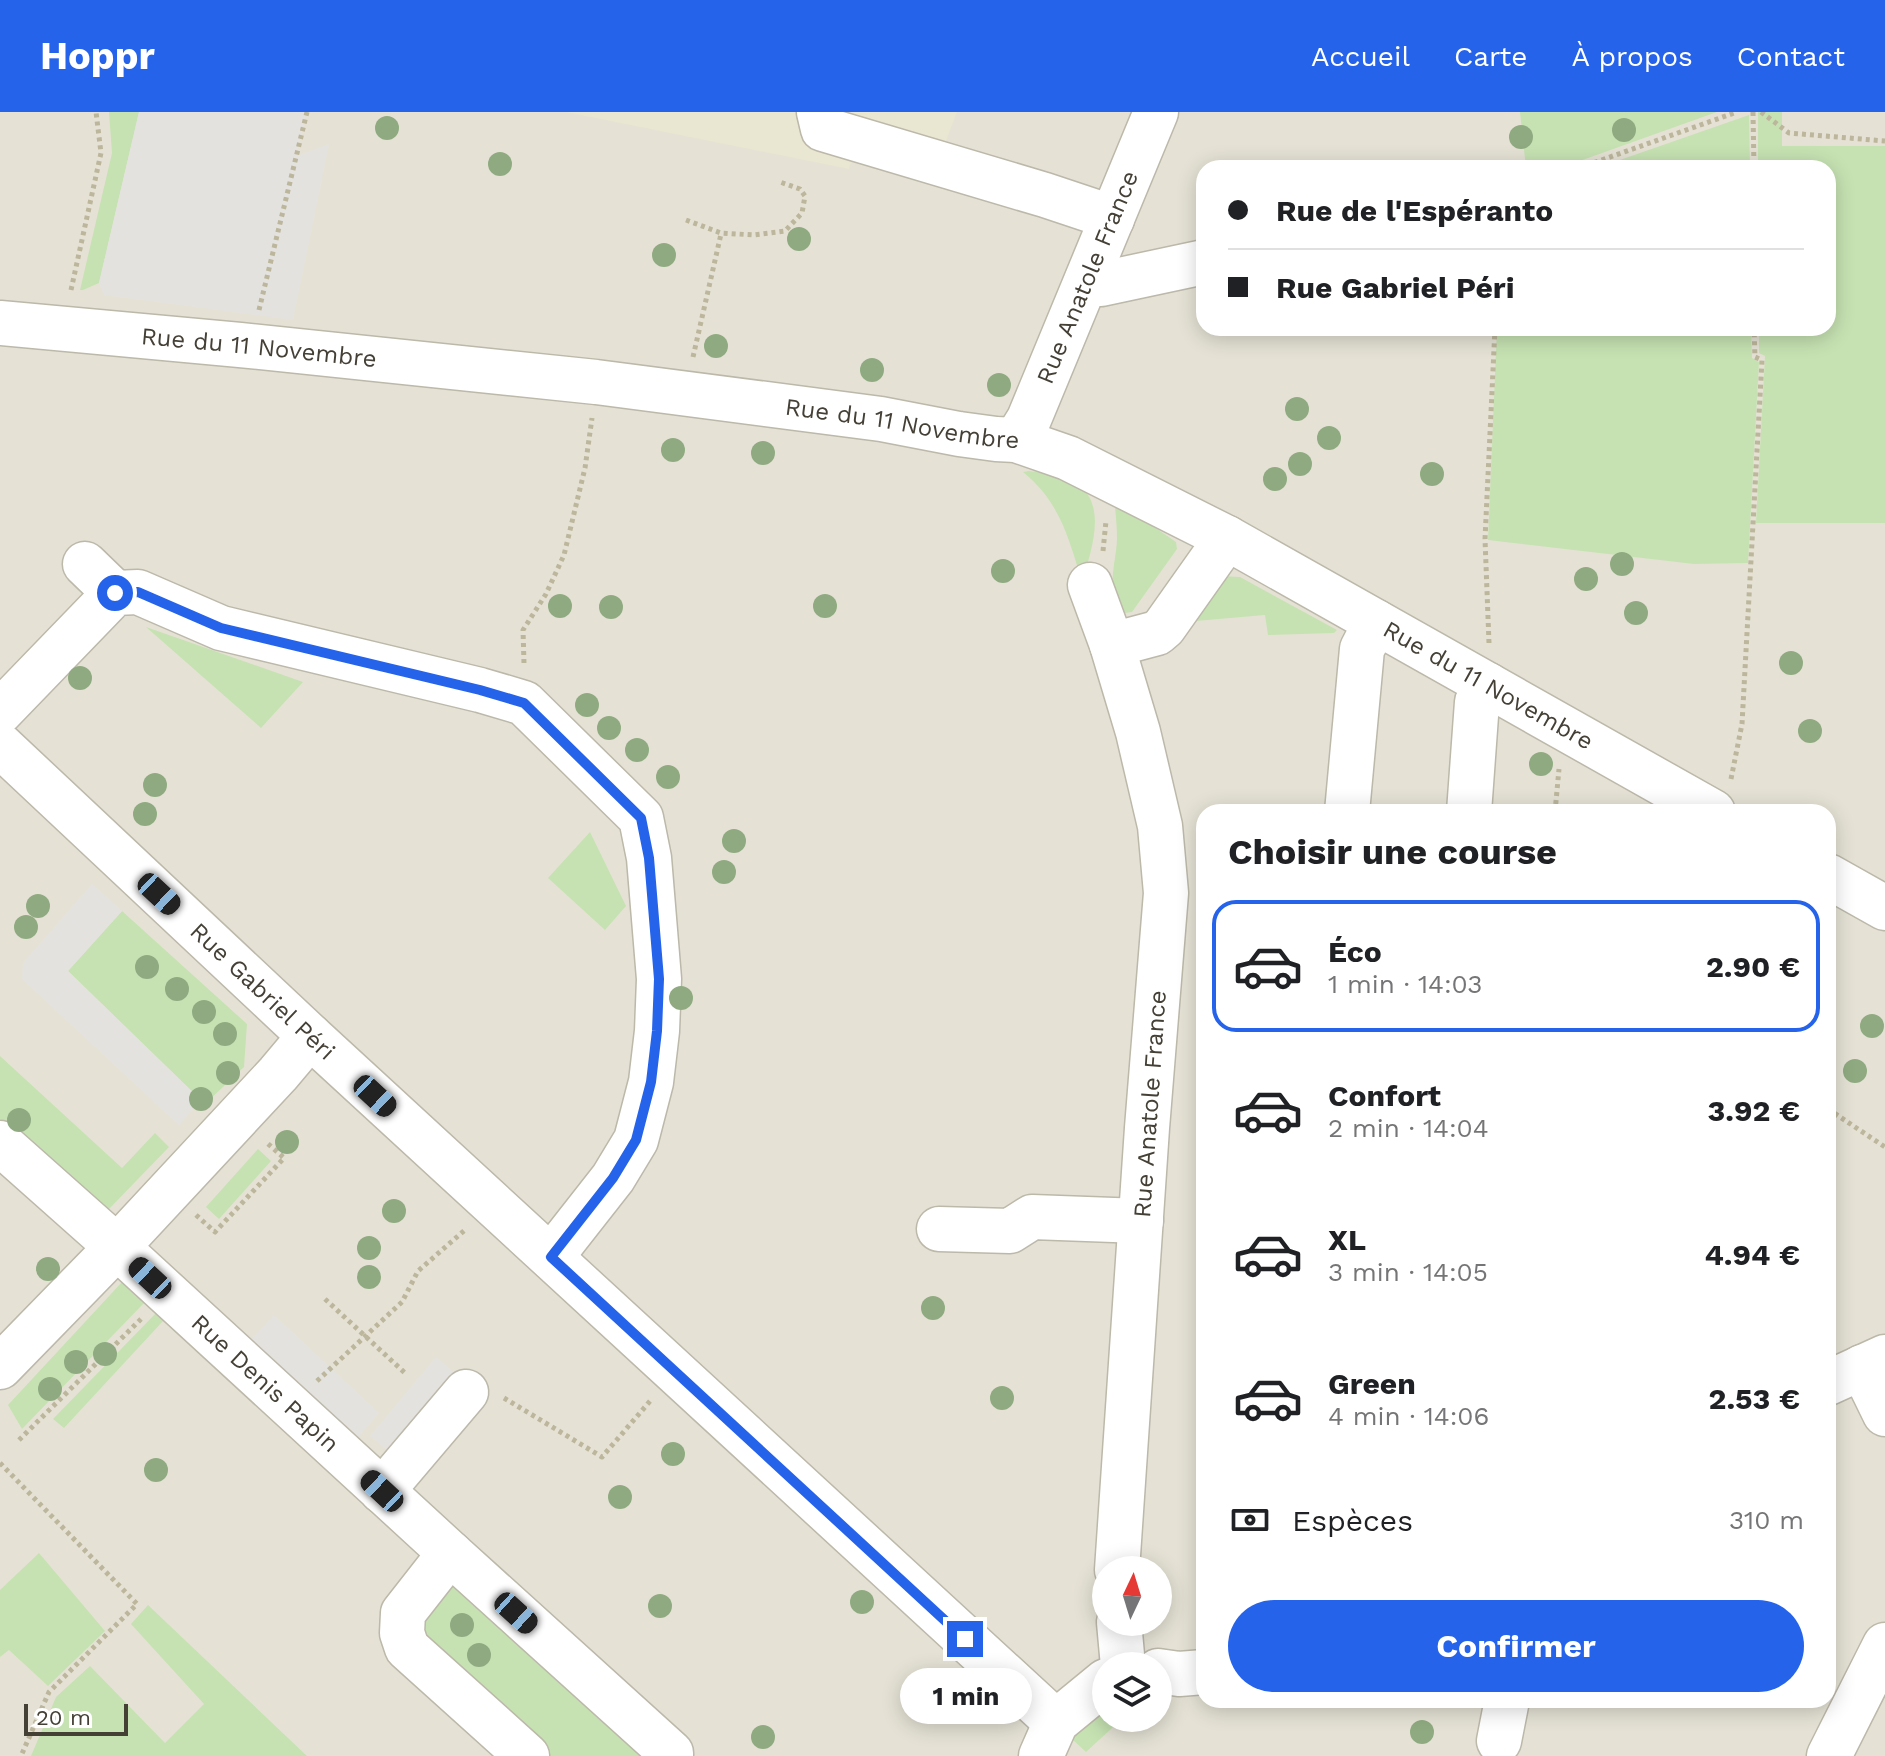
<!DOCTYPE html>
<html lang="fr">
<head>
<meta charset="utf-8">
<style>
  :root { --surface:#fff; --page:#f2f2f2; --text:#202124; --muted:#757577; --line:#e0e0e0; --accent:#2563eb }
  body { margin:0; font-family:"Work Sans",sans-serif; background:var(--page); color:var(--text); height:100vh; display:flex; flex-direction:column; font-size:30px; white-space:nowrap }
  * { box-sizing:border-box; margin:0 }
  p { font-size:26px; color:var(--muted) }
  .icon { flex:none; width:44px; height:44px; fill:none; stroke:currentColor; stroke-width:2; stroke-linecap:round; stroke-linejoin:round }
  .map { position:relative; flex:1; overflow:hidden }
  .side { position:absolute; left:1196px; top:692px; width:640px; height:904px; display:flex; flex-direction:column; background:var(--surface); border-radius:24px; box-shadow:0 4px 20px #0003 }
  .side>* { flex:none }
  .top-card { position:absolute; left:1196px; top:48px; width:640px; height:176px; border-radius:24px; box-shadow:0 4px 20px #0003; display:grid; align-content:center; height:176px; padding:0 32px; background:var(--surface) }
  .needle { width:52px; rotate:4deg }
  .buttons { position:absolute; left:1092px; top:1444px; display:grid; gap:16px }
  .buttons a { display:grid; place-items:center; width:80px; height:80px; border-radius:50%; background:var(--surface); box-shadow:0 4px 20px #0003; font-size:40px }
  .scale { position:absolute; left:24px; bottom:20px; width:104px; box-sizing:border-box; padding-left:8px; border:4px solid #444036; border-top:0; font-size:22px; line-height:28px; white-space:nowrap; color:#444036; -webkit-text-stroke:6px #fff; paint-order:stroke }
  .end { position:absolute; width:36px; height:36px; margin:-18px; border:10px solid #2563eb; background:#fff; box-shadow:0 0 0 4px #fff }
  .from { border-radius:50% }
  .bubble { position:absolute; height:56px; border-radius:28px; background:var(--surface); box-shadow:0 4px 20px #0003; font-size:26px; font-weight:700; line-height:56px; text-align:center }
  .car { position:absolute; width:24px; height:48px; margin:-24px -12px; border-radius:10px; box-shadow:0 0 6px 2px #0007; background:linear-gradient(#222 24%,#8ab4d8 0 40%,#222 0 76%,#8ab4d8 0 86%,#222 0) }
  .top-card b { display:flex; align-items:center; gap:28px; height:76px; font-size:30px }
  .top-card b+b { border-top:2px solid var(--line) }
  .top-card i { width:20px; height:20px; background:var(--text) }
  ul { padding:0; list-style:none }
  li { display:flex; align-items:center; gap:24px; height:132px; margin:0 16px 12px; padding:0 16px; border:4px solid transparent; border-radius:24px }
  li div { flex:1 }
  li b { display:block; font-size:30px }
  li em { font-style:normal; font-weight:700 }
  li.selected { border-color:var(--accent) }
  li>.icon { width:72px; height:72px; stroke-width:1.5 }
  h2 { padding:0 32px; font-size:36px; line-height:96px }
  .pay { display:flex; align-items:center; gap:20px; height:88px; padding:0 32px; font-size:30px }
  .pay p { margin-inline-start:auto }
  .cta { display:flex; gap:16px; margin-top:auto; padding:16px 32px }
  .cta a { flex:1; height:92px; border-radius:48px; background:var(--accent); color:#fff; font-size:32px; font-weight:700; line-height:92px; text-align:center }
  header { display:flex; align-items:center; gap:48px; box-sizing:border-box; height:112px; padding:0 40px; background:var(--accent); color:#fff }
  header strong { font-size:38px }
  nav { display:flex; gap:44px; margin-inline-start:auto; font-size:28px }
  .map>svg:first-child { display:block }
</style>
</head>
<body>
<header>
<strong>Hoppr</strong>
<nav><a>Accueil</a><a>Carte</a><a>À propos</a><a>Contact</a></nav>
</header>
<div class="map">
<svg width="1885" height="1644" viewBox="0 0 1885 1644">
  <rect width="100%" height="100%" fill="#f1f0e6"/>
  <path fill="#e5e2d5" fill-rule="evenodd" d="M0 0H1885V1644H0ZM1204 56H1828V216H1204ZM1204 700H1828V1588H1204ZM1106 1458H1158V1510H1106ZM1106 1554H1158V1606H1106Z"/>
  <path fill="#e9e6d1" d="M566 0H957L933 62 854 38 849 57Z"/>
  <path fill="#c6e2b2" d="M109 0H139L99 171 83 178H80L112 41Z
    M1520 0H1717L1560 56H1526Z
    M1758 0H1782V34H1885V411H1756L1765 244 1759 241V216H1828V56H1758Z
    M1749 3 1750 56H1597Z
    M1497 216H1751L1752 246 1759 250 1748 451 1694 452 1488 428Z
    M1029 359C1046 361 1070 365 1083 377 1106 399 1090 444 1082 469 1068 425 1060 390 1023 360Z
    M1119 391 1176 430 1177 437 1132 500 1125 501C1104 477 1116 454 1117 427 1117 416 1116 405 1115 395Z
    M1221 464 1240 465 1337 518 1334 521 1268 523 1265 503 1196 509 1188 505Z
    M146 515 303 570 261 616Z
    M590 720 626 794 605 818 548 766Z
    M122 799 247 912 244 955 205 992 68 859Z
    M0 944 122 1056 155 1021 169 1035 109 1097 96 1095 0 1007Z
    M258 1037 271 1049 219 1107 206 1095Z
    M123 1169 145 1190 22 1317 8 1293Z
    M157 1200 164 1208 64 1316 53 1307Z
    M39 1441 105 1519 48 1574 9 1538 0 1545V1478Z
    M445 1471 465 1473 650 1644H547L428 1537 423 1501Z
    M148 1493 307 1644H31L56 1585 90 1554 165 1631 204 1592 131 1512Z
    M1106 1593V1606H1123L1086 1640 1072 1627Z"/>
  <path fill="#e3e2de" d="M139 0H306L297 44 329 32 293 208 104 183 99 171Z
    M92 772 122 799 68 859 201 988 179 1013 22 867 23 851Z
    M274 1203 379 1301 343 1343 236 1244Z
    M436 1245 468 1272 404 1352 370 1324Z"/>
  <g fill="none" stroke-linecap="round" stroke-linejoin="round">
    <defs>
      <g id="minor">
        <path d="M819 0 823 17 1045 83 1099 101 1112 107"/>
        <path d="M1087 168 1101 172 1204 150"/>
        <path id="s1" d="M0 211 240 233 596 270 881 307 959 322 996 327 1016 328 1068 346 1227 426 1713 700"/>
        <path id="s2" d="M1016 328 1029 307 1156 0"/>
        <path d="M85 452 115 481"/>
        <path d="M1090 473 1112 533 1138 620 1160 714 1166 781 1147 1016 1117 1458"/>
        <path d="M1112 533 1157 521 1164 515 1227 426"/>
        <path d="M0 600 115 481 138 480 221 516 480 578 524 591 641 706 649 746 659 867 657 919 651 970 636 1028 613 1066 551 1145"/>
        <path id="s3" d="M0 633 310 924 1056 1610"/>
        <path d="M1347 700 1362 537 1376 510"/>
        <path d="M1469 700 1477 590 1488 573"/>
        <path d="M1828 764 1885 796"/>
        <path id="s4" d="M0 1031 117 1135 450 1441 671 1641V1644"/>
        <path d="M939 1117 1010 1119 1032 1105 1141 1109"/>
        <path d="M0 1255 117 1135 278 962 310 924"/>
        <path d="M1862 1255 1885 1302"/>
        <path d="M1828 1271 1885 1245"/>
        <path d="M382 1379 466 1280"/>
        <path d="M450 1441 403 1501 402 1521 407 1536 527 1644"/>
        <path d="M1119 1510 1123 1554"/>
        <path d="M1158 1559 1179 1562 1204 1560"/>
        <path d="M1499 1629 1507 1588"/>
        <path d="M1041 1644 1056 1610 1106 1569"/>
        <path d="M1829 1644 1885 1533"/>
      </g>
    </defs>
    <use href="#minor" stroke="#bcb8aa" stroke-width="47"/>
    <path stroke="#bcb69c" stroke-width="5" stroke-dasharray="4 4" stroke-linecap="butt" d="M1753 0 1754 56
      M1761 0 1789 21 1885 29
      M1579 56 1737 0
      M686 108 721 121 754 123 785 119 802 101 805 84 800 77 780 70
      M71 178 101 41 96 0
      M259 198 307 0
      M693 245 721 122
      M1103 439 1106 409
      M1489 531 1485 427 1495 216
      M524 551 523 518 546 482 564 443 585 356 592 306
      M1731 667 1742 612 1762 248 1755 245 1754 216
      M1555 700 1559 657
      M1828 997 1885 1035
      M196 1103 215 1120 284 1046 266 1030
      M325 1187 405 1261
      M317 1269 402 1190 418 1159 466 1117
      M504 1286 602 1345 651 1288
      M19 1328 141 1207
      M0 1351 137 1492 49 1580 21 1644"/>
    <use href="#minor" stroke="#fff" stroke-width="44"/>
  </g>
  <g fill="#8faa81">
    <circle cx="387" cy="16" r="12"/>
    <circle cx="1624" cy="18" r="12"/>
    <circle cx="1521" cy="25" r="12"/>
    <circle cx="500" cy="52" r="12"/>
    <circle cx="799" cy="127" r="12"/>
    <circle cx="664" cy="143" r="12"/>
    <circle cx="716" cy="234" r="12"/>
    <circle cx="872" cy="258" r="12"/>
    <circle cx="999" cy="273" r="12"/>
    <circle cx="1297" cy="297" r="12"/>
    <circle cx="1329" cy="326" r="12"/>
    <circle cx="673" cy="338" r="12"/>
    <circle cx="763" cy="341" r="12"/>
    <circle cx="1300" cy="352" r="12"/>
    <circle cx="1432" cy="362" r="12"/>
    <circle cx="1275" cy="367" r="12"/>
    <circle cx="1622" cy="452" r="12"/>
    <circle cx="1003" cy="459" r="12"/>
    <circle cx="1586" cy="467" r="12"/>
    <circle cx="560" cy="494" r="12"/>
    <circle cx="825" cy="494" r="12"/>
    <circle cx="611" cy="495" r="12"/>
    <circle cx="1636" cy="501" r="12"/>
    <circle cx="1791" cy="551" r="12"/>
    <circle cx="80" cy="566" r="12"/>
    <circle cx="587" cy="593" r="12"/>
    <circle cx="609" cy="616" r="12"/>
    <circle cx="1810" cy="619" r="12"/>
    <circle cx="637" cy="638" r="12"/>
    <circle cx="1541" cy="652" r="12"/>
    <circle cx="668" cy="665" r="12"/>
    <circle cx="155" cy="673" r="12"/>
    <circle cx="145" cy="702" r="12"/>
    <circle cx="734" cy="729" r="12"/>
    <circle cx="724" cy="760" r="12"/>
    <circle cx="38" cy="794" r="12"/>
    <circle cx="26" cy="815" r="12"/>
    <circle cx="147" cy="855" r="12"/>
    <circle cx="177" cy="877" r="12"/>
    <circle cx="681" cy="886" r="12"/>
    <circle cx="204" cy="900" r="12"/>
    <circle cx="1872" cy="914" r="12"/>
    <circle cx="225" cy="922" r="12"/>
    <circle cx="1855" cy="959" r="12"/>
    <circle cx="228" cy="961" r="12"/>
    <circle cx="201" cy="987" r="12"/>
    <circle cx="19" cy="1008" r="12"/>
    <circle cx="287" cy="1030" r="12"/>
    <circle cx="394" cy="1099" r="12"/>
    <circle cx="369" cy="1136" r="12"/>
    <circle cx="48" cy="1157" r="12"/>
    <circle cx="369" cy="1165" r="12"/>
    <circle cx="933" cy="1196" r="12"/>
    <circle cx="105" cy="1242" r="12"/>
    <circle cx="76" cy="1250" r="12"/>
    <circle cx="50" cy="1277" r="12"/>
    <circle cx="1002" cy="1286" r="12"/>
    <circle cx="673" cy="1342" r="12"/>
    <circle cx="156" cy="1358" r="12"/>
    <circle cx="620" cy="1385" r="12"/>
    <circle cx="862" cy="1490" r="12"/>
    <circle cx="660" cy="1494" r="12"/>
    <circle cx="462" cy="1513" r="12"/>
    <circle cx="479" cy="1543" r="12"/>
    <circle cx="1422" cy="1620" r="12"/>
    <circle cx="763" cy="1625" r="12"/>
  </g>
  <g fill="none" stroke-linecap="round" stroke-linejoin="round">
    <path stroke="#2563eb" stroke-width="10" d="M115 481 138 480 221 516 480 578 524 591 641 706 649 746 659 867 657 919 651 970 636 1028 613 1066 551 1145 965 1527"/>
  </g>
  <g text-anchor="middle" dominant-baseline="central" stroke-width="6" stroke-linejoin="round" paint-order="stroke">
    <g font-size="24" fill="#444036" stroke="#fff">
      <text stroke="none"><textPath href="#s2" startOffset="178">Rue Anatole France</textPath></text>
      <text stroke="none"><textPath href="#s1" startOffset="260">Rue du 11 Novembre</textPath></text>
      <text stroke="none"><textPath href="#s1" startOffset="908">Rue du 11 Novembre</textPath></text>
      <text stroke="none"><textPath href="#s1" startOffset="1556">Rue du 11 Novembre</textPath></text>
      <text stroke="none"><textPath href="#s3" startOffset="360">Rue Gabriel Péri</textPath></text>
      <text transform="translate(1150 992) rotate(-86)">Rue Anatole France</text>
      <text stroke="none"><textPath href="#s4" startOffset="358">Rue Denis Papin</textPath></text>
    </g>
  </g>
</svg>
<div class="buttons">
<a><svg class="needle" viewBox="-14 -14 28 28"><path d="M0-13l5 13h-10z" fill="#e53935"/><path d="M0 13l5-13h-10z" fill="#757577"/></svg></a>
<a><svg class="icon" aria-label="layers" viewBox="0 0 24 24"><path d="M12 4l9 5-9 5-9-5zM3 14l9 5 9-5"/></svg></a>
</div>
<div class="scale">20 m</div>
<i class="end from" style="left:115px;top:481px"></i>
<i class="end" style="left:965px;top:1527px"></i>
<div class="bubble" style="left:900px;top:1556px;width:132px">1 min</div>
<i class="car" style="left:159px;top:782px;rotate:133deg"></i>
<i class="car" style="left:375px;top:984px;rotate:133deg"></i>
<i class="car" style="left:150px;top:1166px;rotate:313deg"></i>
<i class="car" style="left:382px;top:1379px;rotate:313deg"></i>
<i class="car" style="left:516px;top:1501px;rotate:132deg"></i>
<div class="top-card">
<b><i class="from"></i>Rue de l'Espéranto</b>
<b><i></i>Rue Gabriel Péri</b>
</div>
<section class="side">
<h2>Choisir une course</h2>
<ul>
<li class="selected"><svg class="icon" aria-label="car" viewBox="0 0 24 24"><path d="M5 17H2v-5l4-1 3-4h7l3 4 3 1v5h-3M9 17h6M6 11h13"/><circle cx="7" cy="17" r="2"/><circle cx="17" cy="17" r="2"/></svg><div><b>Éco</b><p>1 min · 14:03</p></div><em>2.90 €</em></li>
<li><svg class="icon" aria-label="car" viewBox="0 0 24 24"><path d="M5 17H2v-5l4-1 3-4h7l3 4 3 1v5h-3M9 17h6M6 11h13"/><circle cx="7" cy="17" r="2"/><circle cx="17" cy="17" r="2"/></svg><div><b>Confort</b><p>2 min · 14:04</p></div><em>3.92 €</em></li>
<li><svg class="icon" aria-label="car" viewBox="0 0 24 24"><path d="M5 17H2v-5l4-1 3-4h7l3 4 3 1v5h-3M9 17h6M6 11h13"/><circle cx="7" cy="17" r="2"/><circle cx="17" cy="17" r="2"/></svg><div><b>XL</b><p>3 min · 14:05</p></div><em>4.94 €</em></li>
<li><svg class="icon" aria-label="car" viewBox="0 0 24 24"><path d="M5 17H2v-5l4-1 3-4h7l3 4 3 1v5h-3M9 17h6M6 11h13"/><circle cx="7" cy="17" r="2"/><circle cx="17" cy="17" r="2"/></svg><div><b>Green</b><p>4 min · 14:06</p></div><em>2.53 €</em></li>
</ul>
<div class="pay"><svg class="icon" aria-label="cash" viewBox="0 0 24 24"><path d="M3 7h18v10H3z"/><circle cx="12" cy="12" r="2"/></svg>Espèces<p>310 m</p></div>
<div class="cta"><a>Confirmer</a></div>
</section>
</div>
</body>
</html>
